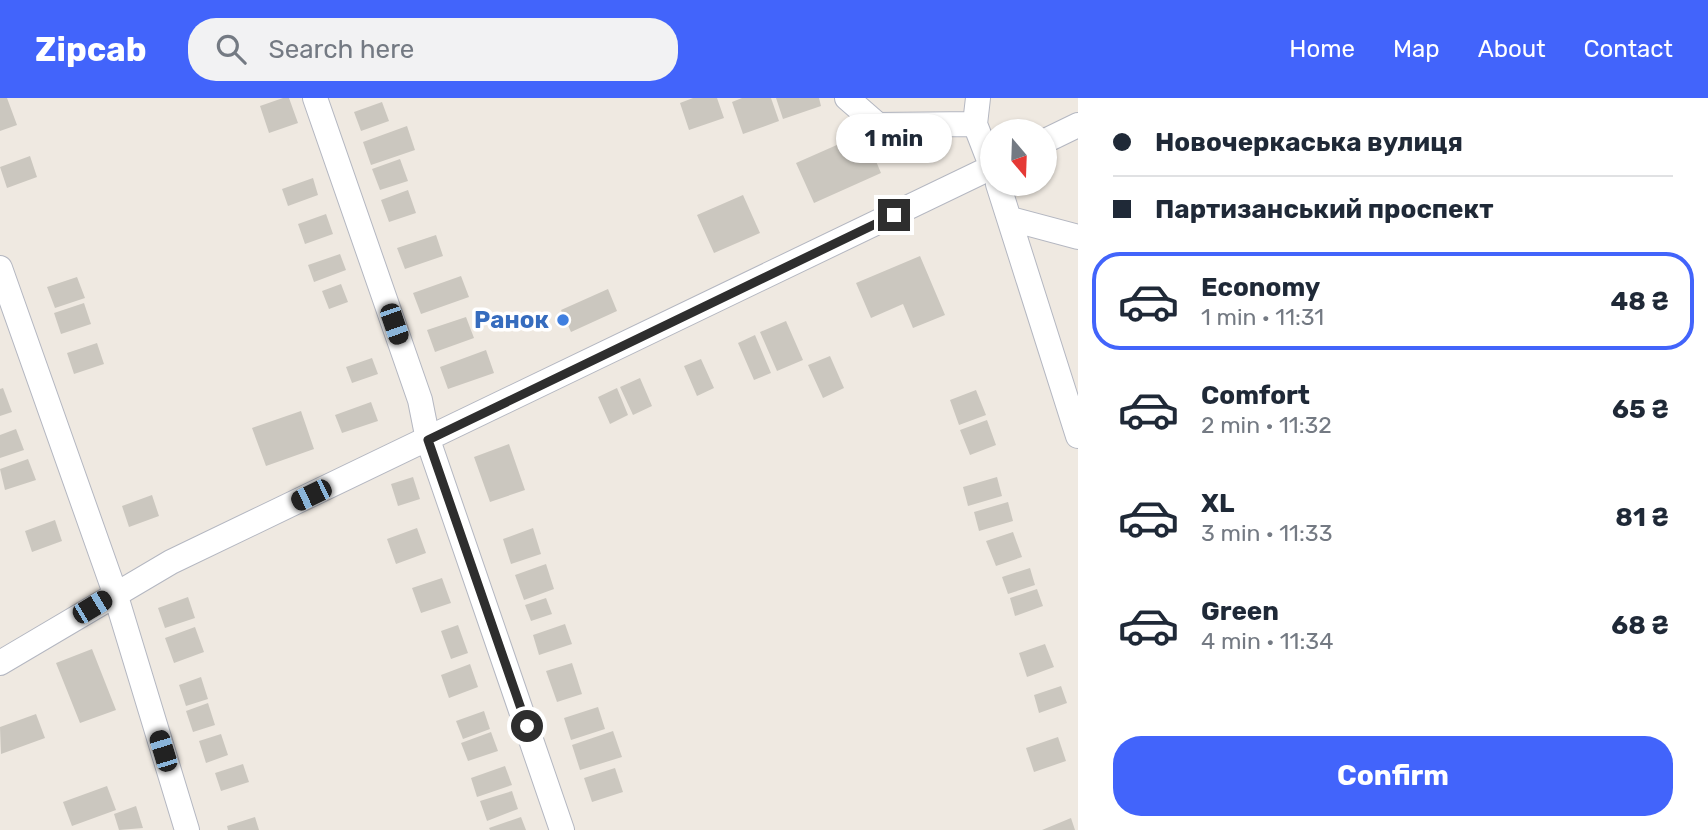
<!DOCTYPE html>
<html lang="en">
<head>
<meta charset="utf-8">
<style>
  :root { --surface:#fff; --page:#f2f2f3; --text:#1f2937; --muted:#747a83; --line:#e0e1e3; --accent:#4264fb }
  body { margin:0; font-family:Rubik,sans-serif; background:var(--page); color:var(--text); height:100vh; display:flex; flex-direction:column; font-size:26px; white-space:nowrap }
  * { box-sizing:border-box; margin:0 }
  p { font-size:23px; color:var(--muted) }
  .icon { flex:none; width:38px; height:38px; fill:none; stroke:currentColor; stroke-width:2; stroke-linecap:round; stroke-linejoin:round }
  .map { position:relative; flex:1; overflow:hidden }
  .drawer { display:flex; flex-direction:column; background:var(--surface); width:630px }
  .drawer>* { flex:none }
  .guide { display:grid; align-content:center; height:154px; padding:0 35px; background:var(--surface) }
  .needle { width:46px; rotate:161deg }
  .tools { position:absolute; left:980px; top:21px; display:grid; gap:14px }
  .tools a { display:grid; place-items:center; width:77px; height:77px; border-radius:50%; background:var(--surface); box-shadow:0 2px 5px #0004; font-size:35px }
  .end { position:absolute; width:32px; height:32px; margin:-16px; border:9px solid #2e2e2e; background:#fff; box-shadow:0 0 0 4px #fff }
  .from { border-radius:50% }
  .bubble { position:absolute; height:49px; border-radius:24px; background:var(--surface); box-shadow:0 2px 5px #0004; font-size:23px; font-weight:700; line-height:49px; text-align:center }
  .car { position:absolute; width:21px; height:42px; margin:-21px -10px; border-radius:9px; box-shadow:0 0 5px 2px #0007; background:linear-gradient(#222 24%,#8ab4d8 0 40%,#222 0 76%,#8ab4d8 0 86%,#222 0) }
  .guide b { display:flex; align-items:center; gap:24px; height:66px; font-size:26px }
  .guide b+b { border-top:2px solid var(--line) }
  .guide i { width:18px; height:18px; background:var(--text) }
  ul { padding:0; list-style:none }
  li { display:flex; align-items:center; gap:21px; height:98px; margin:0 14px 10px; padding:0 21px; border:4px solid transparent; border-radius:28px }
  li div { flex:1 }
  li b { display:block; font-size:26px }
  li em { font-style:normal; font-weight:700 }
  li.on { border-color:var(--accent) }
  li>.icon { width:63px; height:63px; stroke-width:1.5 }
  .primary-button { display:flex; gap:14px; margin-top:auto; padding:14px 35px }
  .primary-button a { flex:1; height:80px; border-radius:28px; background:var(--accent); color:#fff; font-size:28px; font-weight:700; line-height:80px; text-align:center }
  header { display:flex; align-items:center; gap:42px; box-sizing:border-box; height:98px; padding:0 35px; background:var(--accent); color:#fff }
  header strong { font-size:33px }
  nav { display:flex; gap:38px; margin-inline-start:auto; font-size:24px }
  .search { width:490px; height:63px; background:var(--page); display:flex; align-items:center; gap:18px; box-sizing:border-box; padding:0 24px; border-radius:28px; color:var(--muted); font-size:26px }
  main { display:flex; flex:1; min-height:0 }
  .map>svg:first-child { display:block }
</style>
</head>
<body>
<header>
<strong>Zipcab</strong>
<div class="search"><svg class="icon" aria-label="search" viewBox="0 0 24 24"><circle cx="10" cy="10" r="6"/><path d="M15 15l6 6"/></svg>Search here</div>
<nav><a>Home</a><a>Map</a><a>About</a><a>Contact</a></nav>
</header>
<main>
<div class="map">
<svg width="1078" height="732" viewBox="0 0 1078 732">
  <rect width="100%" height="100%" fill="#efe9e1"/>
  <path fill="#cbc7bf" d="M0 0H7L17 27 0 33Z
    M283 0H289L298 25 269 35 260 8Z
    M693 0H717L724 20 689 32 680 5Z
    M742 0H771L779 23 743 36 732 4Z
    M776 0H819L821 8 783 21Z
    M382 4 389 23 361 33 354 14Z
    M407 28 415 52 371 67 363 44Z
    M864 35 881 75 814 105 796 65Z
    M30 58 37 79 7 90 0 69Z
    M400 61 408 83 380 92 372 71Z
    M313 80 318 97 288 108 282 91Z
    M408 92 416 115 389 124 381 102Z
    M743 97 760 135 714 155 697 117Z
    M326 116 333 136 305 146 298 126Z
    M436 137 443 158 405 171 397 150Z
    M340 156 346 172 314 184 308 167Z
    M920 158 945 217 913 230 903 206 871 220 856 185Z
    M461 178 469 199 421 216 413 195Z
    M77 179 85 200 55 210 47 189Z
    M341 186 348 204 329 211 322 193Z
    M608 191 617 213 571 234 561 212Z
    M84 205 91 226 61 236 54 215Z
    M466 219 474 240 435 254 427 232Z
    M786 223 803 262 777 273 760 234Z
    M755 237 771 275 754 282 738 245Z
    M97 245 104 266 74 276 67 255Z
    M486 252 494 275 448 291 440 269Z
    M830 258 844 290 823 300 808 267Z
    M372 260 378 276 352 285 346 269Z
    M701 261 714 290 697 298 684 268Z
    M640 280 652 308 633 317 620 289Z
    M3 290 12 314 0 318V291Z
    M617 290 628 317 610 326 598 299Z
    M976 292 986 317 959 327 950 302Z
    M371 304 378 323 342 335 335 317Z
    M301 313 314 351 266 368 252 330Z
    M987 322 996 347 970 357 960 332Z
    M16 331 24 352 0 360V337Z
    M509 346 525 392 490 404 474 359Z
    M28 361 36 382 5 392 0 371Z
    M413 379 420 401 398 408 391 386Z
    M997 379 1002 398 968 408 963 389Z
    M152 397 159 418 129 429 122 408Z
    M1008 404 1013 423 979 433 974 414Z
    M55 422 62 443 32 454 25 433Z
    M417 430 426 455 396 466 387 441Z
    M533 430 541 456 511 466 503 441Z
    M1013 434 1022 459 996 468 986 443Z
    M546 466 554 491 524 502 515 477Z
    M1030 470 1035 487 1008 496 1002 479Z
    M442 480 451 505 421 515 412 490Z
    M1037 491 1043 508 1015 518 1010 500Z
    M188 499 195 520 165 530 158 510Z
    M546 500 552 516 531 523 525 507Z
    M565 526 572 546 539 557 533 537Z
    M458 527 468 555 451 561 441 533Z
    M195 529 204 554 174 565 165 540Z
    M1045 546 1054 569 1027 579 1019 555Z
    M92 551 116 612 80 625 56 565Z
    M572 565 582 596 557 604 546 573Z
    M470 566 478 589 449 600 441 577Z
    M201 579 208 601 186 608 179 587Z
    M1061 588 1067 605 1039 615 1034 597Z
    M208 605 215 627 193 634 186 613Z
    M598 609 605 631 571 642 564 620Z
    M484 613 490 631 463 641 456 623Z
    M36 616 45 640 1 656 0 629Z
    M613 633 622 659 580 672 572 647Z
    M491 634 498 653 468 663 461 645Z
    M221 636 228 657 206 665 199 643Z
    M1058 639 1066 663 1034 674 1026 650Z
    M243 666 249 684 221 693 215 675Z
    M505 668 512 687 477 699 471 680Z
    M615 670 623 694 592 704 584 680Z
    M107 688 116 712 72 728 63 704Z
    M512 693 518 711 487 723 480 703Z
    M136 708 143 730 119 732 114 716Z
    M255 719 259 732H228L227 728Z
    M521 719 526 732H490L489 730Z
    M1071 720 1075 732H1042Z"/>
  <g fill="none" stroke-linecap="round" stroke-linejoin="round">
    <defs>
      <path id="minor" d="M315 0 420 302 428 342 562 732
        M847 0 878 27 975 26
        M978 0 975 26 992 70
        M1045 43 1078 27
        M998 86 1078 338
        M1011 121 1078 139
        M0 170 115 495 187 732
        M0 565 171 464 992 69"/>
    </defs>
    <use href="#minor" stroke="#b4b7c1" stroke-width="26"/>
    <use href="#minor" stroke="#fff" stroke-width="24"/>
  </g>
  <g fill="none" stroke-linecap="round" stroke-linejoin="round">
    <path stroke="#2e2e2e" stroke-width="9" d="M527 628 428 342 894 117"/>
  </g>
  <circle fill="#3f7fe0" stroke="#fff" stroke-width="2.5" cx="563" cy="222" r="7"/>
  <g text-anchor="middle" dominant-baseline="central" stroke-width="7" stroke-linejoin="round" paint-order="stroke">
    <g font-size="24" font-weight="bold" fill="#366cbe" stroke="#fff" text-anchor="end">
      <text x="549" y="222">Ранок</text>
    </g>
  </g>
</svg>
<div class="tools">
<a><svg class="needle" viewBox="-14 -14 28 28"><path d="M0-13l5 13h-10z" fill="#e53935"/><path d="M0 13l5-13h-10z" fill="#747a83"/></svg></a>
</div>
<i class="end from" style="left:527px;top:628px"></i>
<i class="end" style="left:894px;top:117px"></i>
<div class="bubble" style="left:836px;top:16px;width:116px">1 min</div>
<i class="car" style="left:394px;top:226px;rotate:161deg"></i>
<i class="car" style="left:311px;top:397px;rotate:244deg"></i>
<i class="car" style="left:92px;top:509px;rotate:59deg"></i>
<i class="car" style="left:163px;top:653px;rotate:343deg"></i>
</div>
<section class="drawer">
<div class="guide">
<b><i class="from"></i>Новочеркаська вулиця</b>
<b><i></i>Партизанський проспект</b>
</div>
<ul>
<li class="on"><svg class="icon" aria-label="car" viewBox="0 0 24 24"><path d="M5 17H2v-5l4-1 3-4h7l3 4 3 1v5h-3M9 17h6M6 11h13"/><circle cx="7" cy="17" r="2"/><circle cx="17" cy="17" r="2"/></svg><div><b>Economy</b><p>1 min · 11:31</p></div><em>48 ₴</em></li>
<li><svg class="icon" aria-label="car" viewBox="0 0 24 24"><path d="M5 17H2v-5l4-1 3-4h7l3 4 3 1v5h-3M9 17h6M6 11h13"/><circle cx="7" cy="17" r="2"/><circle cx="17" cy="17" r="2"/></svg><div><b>Comfort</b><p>2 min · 11:32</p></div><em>65 ₴</em></li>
<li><svg class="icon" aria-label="car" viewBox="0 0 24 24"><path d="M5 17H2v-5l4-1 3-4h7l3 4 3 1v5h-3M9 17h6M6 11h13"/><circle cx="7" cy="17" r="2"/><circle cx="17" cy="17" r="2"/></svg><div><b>XL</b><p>3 min · 11:33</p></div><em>81 ₴</em></li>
<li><svg class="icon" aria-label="car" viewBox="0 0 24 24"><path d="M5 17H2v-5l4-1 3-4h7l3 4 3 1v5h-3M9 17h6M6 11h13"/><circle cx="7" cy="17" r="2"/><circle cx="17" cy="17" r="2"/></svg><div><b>Green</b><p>4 min · 11:34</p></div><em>68 ₴</em></li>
</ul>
<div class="primary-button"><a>Confirm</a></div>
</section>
</main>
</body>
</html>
